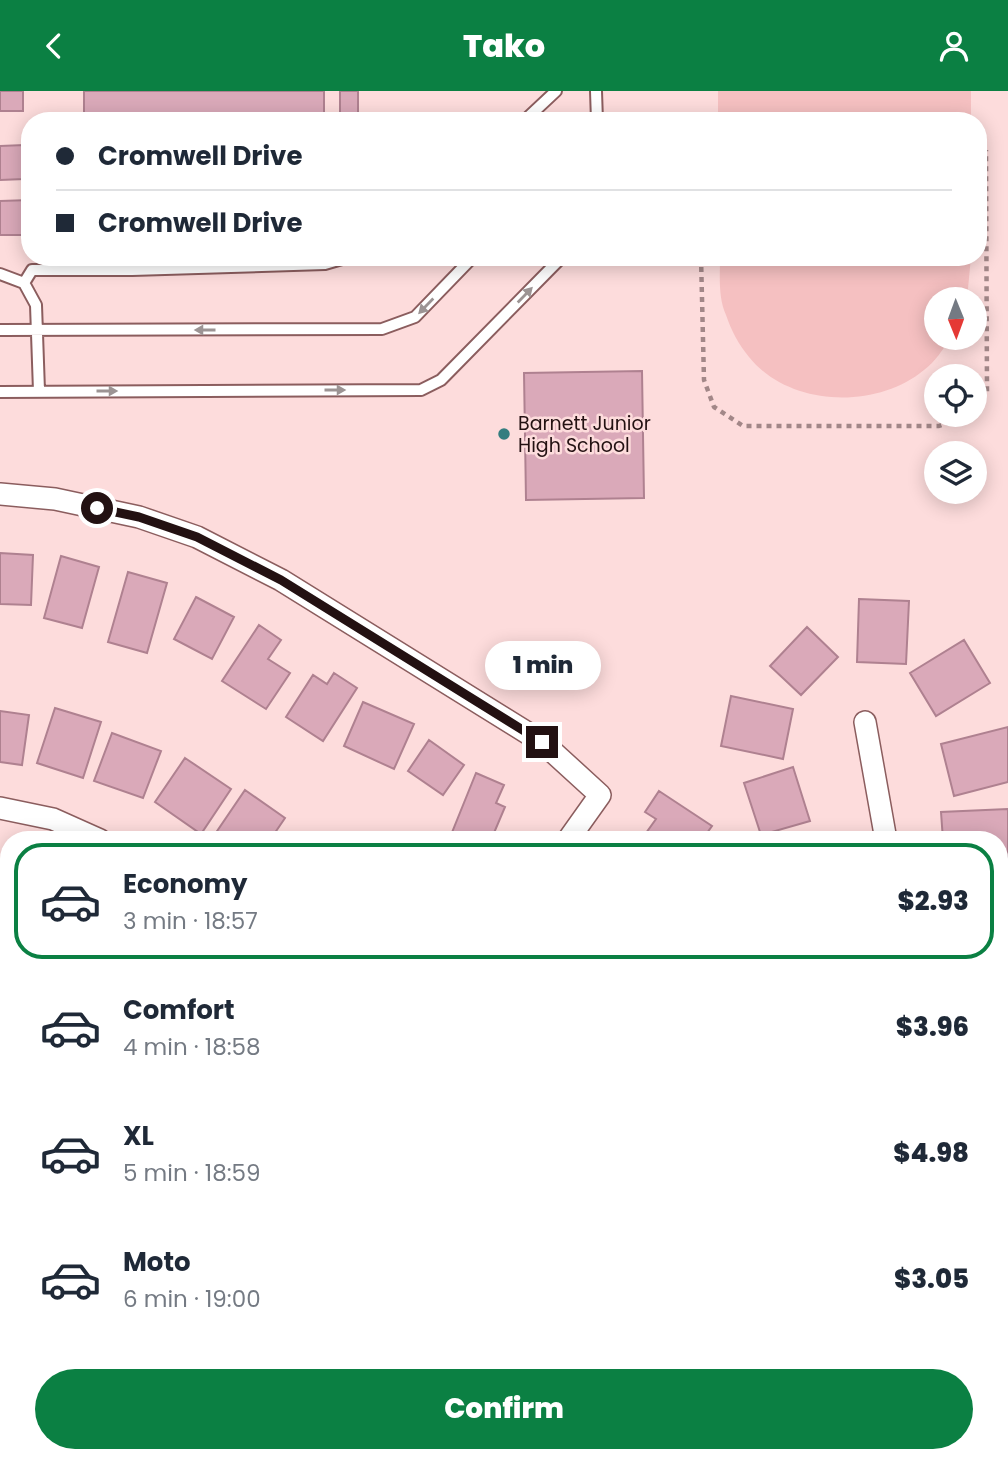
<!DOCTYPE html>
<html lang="en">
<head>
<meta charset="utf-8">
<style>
  :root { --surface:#fff; --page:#f2f2f3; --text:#1f2937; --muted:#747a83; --line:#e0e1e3; --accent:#0b8043 }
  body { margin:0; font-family:Poppins,sans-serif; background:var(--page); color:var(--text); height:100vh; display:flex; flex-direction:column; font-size:26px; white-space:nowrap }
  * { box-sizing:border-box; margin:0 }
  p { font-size:23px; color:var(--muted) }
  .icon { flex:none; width:38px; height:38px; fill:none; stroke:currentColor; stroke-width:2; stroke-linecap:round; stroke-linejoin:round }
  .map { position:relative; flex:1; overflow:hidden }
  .drawer { position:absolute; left:0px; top:740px; width:1008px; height:632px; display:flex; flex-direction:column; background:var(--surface); border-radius:28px 28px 0 0; box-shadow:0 4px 18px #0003 }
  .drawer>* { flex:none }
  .banner { position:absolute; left:21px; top:21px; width:966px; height:154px; border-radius:28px; box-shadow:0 4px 18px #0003; display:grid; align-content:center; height:154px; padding:0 35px; background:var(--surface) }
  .needle { width:46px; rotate:179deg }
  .tools { position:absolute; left:924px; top:196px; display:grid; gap:14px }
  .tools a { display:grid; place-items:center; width:63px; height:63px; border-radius:50%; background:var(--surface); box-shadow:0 4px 18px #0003; font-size:35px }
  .end { position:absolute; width:32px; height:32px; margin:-16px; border:9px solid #231112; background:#fff; box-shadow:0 0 0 4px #fff }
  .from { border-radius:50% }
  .bubble { position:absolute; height:49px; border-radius:24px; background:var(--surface); box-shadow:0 4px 18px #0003; font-size:23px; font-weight:800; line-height:49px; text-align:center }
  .banner b { display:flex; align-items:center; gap:24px; height:66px; font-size:26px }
  .banner b+b { border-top:2px solid var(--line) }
  .banner i { width:18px; height:18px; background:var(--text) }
  ul { padding:12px 0 0; list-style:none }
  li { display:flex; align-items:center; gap:21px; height:116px; margin:0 14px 10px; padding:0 21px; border:4px solid transparent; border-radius:28px }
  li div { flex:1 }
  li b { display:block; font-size:26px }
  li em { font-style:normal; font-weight:800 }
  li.selected { border-color:var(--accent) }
  li>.icon { width:63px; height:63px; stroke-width:1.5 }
  .primary-button { display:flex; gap:14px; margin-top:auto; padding:14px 35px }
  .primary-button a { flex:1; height:80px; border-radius:42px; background:var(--accent); color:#fff; font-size:28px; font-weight:800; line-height:80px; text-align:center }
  header { display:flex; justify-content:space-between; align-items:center; height:91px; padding:0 35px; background:var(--accent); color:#fff; font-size:32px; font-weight:800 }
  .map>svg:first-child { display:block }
</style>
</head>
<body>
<header><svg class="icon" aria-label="back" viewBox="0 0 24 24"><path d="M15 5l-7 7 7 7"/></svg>Tako<svg class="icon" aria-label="person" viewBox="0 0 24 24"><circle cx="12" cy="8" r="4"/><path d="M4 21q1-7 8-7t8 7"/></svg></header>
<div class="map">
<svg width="1008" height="1371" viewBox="0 0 1008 1371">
  <rect width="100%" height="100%" fill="#fddcdc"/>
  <path fill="#f5c0c1" d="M718 0H971V30H718Z
    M720 166H971L967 208H936V247H951C943 258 935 271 924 279 876 319 789 316 749 266 739 254 731 239 726 224 718 206 720 186 720 166Z
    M169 1363H679L688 1371H163Z"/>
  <path fill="#daa9b9" stroke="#af8190" stroke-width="2" d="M0 0H23V20H0Z
    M84 0H324V30H84Z
    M340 0H358V30H340Z
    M24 54V88L0 89V55Z
    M30 109V144H0V110Z
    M642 280 644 407 526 409 524 282Z
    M0 462 33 464 31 514 0 513Z
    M61 465 99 476 82 537 44 527Z
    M128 481 167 492 147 562 108 551Z
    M196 506 234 526 212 568 174 548Z
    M859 508 909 510 906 573 857 571Z
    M259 534 281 549 268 568 290 582 266 618 222 590Z
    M807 536 838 566 801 604 770 575Z
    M964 549 990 592 936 625 910 582Z
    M334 582 357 597 323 650 286 626 313 584 327 593Z
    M731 605 793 618 783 668 721 655Z
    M363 611 414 633 394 678 344 655Z
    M55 617 101 631 83 687 37 672Z
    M0 620 29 624 22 674 0 671Z
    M1008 636V691L954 705 941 653Z
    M112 642 161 660 143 707 94 690Z
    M429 649 464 674 443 704 408 680Z
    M185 667 231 698 201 743 155 711Z
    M793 676 810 730 761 744 744 692Z
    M476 682 504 694 496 712 505 716 491 749H464L451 744Z
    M245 699 285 727 270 749H211Z
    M659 700 712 735 702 749H641L656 728 645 721Z
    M1008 718V771H999V749H943L941 721Z
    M0 771 9 772V835L0 834Z
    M0 973 9 980V1010L0 1021Z
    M1008 1018V1048L999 1027V1022Z
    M0 1185 9 1190V1230L0 1244Z
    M1008 1191V1246L1000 1249 999 1195Z
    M925 1363H939L942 1371H907Z"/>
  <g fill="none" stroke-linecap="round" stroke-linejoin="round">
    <defs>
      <path id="service" d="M596 0 597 30
        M524 30 556 0
        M0 183 24 192 36 214 39 300
        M24 192 32 179H132L325 173 349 166
        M0 239 382 238 415 226 473 166
        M0 301 421 299 441 289 562 166"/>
      <path id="minor" d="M0 403 55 408 139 426 197 446 281 489 542 651 600 704 568 749
        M865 631 886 749
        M0 717 53 728 100 749
        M0 1115 9 1121
        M999 1144 1008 1140
        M999 1356 1007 1371
        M134 1371 139 1363"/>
    </defs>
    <use href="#service" stroke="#8b5d5e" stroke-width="14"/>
    <use href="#minor" stroke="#8b5d5e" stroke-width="24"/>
    <path stroke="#a28788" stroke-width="4.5" stroke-dasharray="5 5" stroke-linecap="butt" d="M701 166 704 289 714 316 743 335H939L968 324
      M975 316 987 301 986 59
      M593 1363 603 1371
      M206 1371 212 1363"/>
    <use href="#service" stroke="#fff" stroke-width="10"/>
    <use href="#minor" stroke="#fff" stroke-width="21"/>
  </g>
  <defs><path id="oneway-solid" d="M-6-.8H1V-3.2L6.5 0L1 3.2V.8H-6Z" transform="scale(1.75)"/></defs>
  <g fill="#9c9494">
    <use href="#oneway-solid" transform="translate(525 204) rotate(-46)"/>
    <use href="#oneway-solid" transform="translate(426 215) rotate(134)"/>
    <use href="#oneway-solid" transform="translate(205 239) rotate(180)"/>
    <use href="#oneway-solid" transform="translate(335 299)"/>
    <use href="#oneway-solid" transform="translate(107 300)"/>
  </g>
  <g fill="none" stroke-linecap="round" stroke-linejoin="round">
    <path stroke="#231112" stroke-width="9" d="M97 417 139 426 197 446 281 489 542 651"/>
  </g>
  <circle fill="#347d7f" stroke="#fddcdc" stroke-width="2.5" cx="504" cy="343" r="7"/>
  <g text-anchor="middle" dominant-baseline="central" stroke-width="5" stroke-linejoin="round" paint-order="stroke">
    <g font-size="19" fill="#231112" stroke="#fddcdc" text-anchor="start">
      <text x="518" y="332">Barnett Junior<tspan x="518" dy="22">High School</tspan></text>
    </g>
  </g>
</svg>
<div class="tools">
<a><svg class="needle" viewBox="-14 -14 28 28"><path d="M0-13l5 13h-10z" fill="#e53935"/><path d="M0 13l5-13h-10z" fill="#747a83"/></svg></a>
<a><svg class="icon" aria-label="locate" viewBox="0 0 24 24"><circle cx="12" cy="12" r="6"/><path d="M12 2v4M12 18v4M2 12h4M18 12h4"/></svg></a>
<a><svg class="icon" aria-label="layers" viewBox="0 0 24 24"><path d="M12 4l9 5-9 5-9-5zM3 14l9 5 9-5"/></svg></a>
</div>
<i class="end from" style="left:97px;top:417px"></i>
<i class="end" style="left:542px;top:651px"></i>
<div class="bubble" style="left:485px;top:550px;width:116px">1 min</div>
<div class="banner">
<b><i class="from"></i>Cromwell Drive</b>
<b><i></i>Cromwell Drive</b>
</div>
<section class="drawer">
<ul>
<li class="selected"><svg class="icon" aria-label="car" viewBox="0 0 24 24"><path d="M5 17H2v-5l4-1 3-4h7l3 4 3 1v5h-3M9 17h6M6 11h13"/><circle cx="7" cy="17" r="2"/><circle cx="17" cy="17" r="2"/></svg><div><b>Economy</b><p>3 min · 18:57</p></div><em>$2.93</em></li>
<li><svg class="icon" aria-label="car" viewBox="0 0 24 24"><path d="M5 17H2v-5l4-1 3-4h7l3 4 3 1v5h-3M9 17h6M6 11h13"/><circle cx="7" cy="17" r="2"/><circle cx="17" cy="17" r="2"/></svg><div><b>Comfort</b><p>4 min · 18:58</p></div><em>$3.96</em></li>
<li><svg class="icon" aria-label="car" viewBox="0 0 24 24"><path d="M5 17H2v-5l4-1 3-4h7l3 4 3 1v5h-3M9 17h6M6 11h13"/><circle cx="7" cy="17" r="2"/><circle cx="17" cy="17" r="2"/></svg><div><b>XL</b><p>5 min · 18:59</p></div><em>$4.98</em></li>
<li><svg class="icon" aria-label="car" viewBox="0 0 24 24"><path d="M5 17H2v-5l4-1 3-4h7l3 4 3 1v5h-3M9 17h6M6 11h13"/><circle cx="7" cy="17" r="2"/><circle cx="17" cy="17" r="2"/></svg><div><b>Moto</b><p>6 min · 19:00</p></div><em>$3.05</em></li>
</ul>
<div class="primary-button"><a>Confirm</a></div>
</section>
</div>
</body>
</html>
